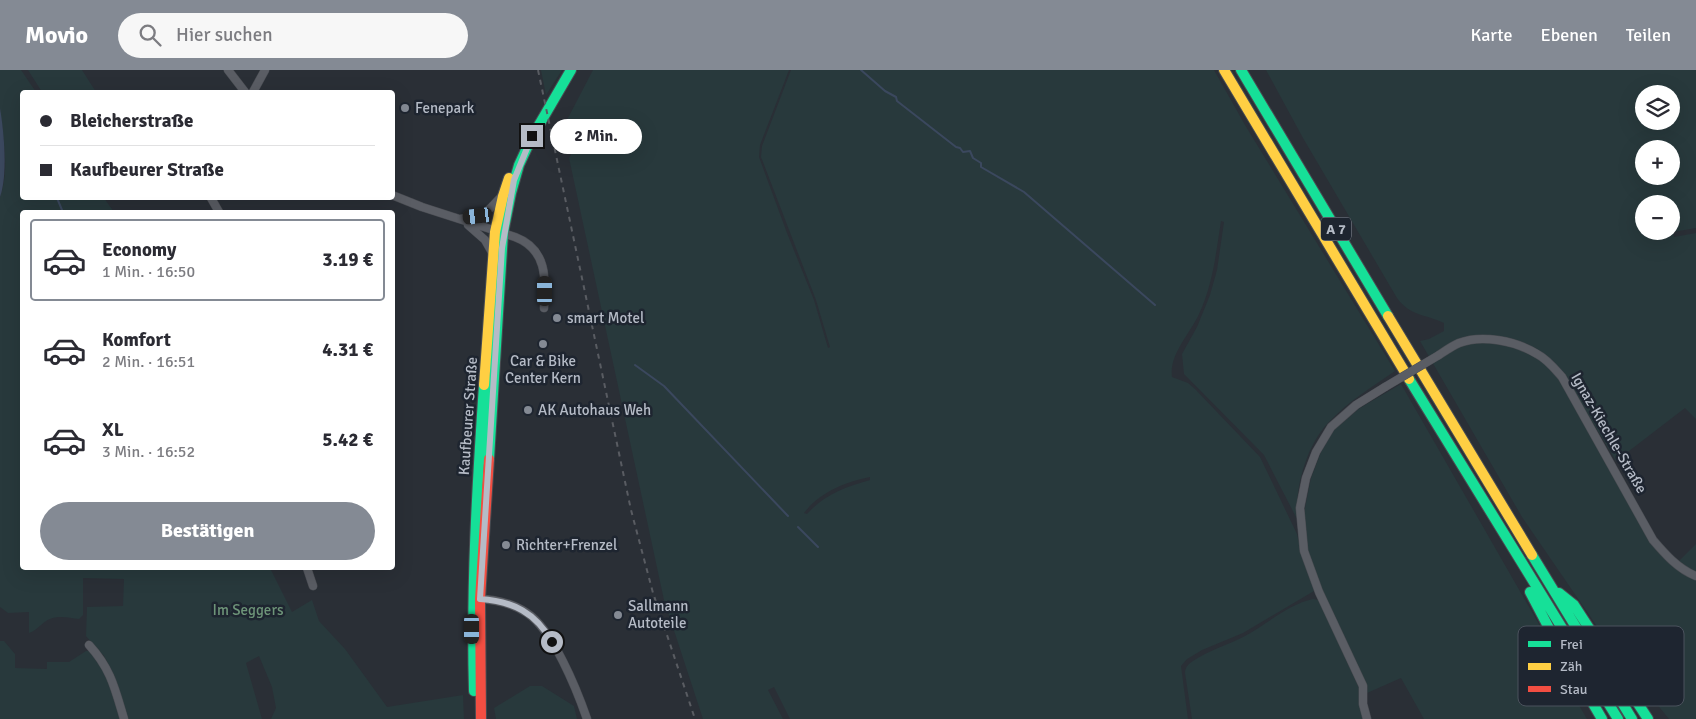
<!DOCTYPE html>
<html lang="de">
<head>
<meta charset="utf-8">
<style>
  :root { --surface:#fff; --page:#f7f7f7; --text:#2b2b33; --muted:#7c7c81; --line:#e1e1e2; --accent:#848a94 }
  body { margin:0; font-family:Signika,sans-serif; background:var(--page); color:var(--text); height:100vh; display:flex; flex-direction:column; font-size:19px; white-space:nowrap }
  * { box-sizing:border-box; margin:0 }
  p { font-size:16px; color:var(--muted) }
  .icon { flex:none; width:28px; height:28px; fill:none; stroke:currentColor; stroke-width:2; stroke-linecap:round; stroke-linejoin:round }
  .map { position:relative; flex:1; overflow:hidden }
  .sheet { position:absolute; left:20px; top:140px; width:375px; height:360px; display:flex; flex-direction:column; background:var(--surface); border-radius:5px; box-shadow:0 5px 20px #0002 }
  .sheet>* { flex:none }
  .top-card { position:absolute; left:20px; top:20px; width:375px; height:110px; border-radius:5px; box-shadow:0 5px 20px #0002; display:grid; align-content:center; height:110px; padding:0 20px; background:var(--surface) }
  .tools { position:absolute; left:1635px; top:15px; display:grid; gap:10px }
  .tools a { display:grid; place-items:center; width:45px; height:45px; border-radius:50%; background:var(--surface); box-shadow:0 5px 20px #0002; font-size:25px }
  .end { position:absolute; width:22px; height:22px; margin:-11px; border:6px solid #b5bbc6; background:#111; box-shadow:0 0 0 2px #111 }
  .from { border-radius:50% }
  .bubble { position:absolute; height:35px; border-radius:18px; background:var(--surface); box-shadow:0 5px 20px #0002; font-size:16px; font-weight:700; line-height:35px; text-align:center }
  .car { position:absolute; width:15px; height:30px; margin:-15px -8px; border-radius:6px; box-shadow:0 0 4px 1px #0007; background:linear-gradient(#222 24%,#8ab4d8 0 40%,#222 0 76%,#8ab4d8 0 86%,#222 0) }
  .top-card b { display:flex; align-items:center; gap:18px; height:48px; font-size:19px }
  .top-card b+b { border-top:1px solid var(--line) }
  .top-card i { width:12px; height:12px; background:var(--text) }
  ul { padding:9px 0 0; list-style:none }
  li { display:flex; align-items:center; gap:15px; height:82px; margin:0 10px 8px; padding:0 10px; border:2px solid transparent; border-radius:5px }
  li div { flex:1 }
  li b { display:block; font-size:19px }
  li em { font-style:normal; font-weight:700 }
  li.on { border-color:var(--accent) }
  li>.icon { width:45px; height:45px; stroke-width:1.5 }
  .button { display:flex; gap:10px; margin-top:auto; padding:10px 20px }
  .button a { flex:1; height:58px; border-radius:30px; background:var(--accent); color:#fff; font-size:20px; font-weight:700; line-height:58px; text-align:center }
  header { display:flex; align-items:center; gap:30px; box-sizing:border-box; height:70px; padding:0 25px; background:var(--accent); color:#fff }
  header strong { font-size:24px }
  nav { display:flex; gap:28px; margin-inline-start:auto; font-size:18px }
  .search { width:350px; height:45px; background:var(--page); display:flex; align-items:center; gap:12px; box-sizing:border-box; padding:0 18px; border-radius:28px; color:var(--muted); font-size:19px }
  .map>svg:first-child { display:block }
</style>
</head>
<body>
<header>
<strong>Movio</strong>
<div class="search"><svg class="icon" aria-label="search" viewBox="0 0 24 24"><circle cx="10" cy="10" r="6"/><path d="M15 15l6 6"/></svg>Hier suchen</div>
<nav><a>Karte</a><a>Ebenen</a><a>Teilen</a></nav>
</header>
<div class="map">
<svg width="1696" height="649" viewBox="0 0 1696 649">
  <rect width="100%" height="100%" fill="#2a2f36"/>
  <path fill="#28393c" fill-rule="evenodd" d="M0 0H21L36 22H22V128H104L114 142H22V498H270L292 542 312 530 319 551 345 579 387 637 463 625 464 649H271L276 638 272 617 259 586 246 593 262 649H126L111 599 104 586 86 566 87 537 123 536 124 509 83 508V545L79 549C70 548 59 545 50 549 42 552 38 560 29 563V542L8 543 0 537V127C10 100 3 67 0 39 0 26 0 13 0 0Z
    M28 0H82L96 22H42Z
    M541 0H562L546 25Z
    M593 0H789L760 75 759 87 787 163 814 230 828 278 830 277 816 230 761 87 762 76 791 0H1214L1245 55 1395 301C1372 317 1347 332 1328 353 1306 376 1295 418 1297 449L1264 385 1184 304 1182 284 1197 257 1210 225 1217 200 1224 152 1221 151C1216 183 1213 214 1199 244 1190 264 1169 284 1172 307L1188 313 1195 319 1260 387 1297 464 1301 482 1314 521 1243 563 1202 580 1187 589 1181 596 1188 649H790L774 617 768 620 783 649H703L664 530 569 88 571 85 567 68 568 48ZM870 407V410C846 417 825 424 807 444L804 443C820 422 845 412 870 407Z
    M1266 0H1696V158L1673 162 1674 167 1696 163V349L1685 338 1616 391 1564 305 1557 298 1551 301 1559 309 1650 470 1679 500 1696 510V649H1669L1616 584 1522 447 1420 271 1429 269 1444 261V253C1425 244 1410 246 1397 228L1303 68ZM1644 24H1671V51H1644ZM1644 79H1671V106H1644ZM1644 134H1671V161H1644Z
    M1401 314 1540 556 1573 625 1587 649H1424L1401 608 1367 623 1366 615 1322 521 1308 481 1304 459 1305 438 1311 408 1321 382 1334 360 1360 338Z
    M1696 474V503L1678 492Z
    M1313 529 1318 530 1321 534 1359 618 1364 649H1192L1185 603C1185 598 1188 594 1193 591 1209 580 1228 575 1245 566 1267 554 1289 534 1313 529Z
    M0 571H4L15 584V598L47 599V592H69L86 581H90L106 601 121 649H0Z
    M530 616H542L574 636 577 649H496L494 638Z"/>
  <path fill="#3b485e" d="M0 38C4 62 8 105 0 127Z"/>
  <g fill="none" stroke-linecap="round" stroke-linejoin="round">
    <path stroke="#3b485e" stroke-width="2" d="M861 0 885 21 896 27 897 31 956 77 960 78 963 82 970 81 973 88 981 93V97L1024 122 1155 235
      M57 128 62 140
      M635 295 664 316 788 446
      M798 457 818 477"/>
    <defs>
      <path id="street" d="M228 0 245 22
        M253 22 265 0
        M392 125 422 137 515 167C547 179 546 208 544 238
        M211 128 219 142
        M460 149C489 145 484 144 503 125
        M468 155 485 170 493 184
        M1439 285C1445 281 1452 276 1459 273 1482 264 1516 271 1537 284 1547 289 1555 299 1562 307L1653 470C1665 484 1678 499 1696 506
        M307 498 313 516
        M476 529C494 529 512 533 527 543 553 560 577 620 587 649
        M89 575C111 599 115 619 124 649
        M1367 649 1363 634V616L1319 522 1304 481 1300 438 1306 408 1316 382 1331 357 1356 335 1385 317"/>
      <path id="fast" d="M1241 0 1388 246
        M1409 309 1618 649
        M489 389 503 163 511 123 519 95 532 67 571 0
        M1532 485 1632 649
        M1530 522 1551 562 1602 649
        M1559 523 1574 535 1648 649
        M474 621C471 519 477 417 484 315"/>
      <path id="slow" d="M1224 0 1409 309
        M1388 246 1532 485
        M484 315 495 162 503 126 509 108"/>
      <path id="jam" d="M481 649 480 529 489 389"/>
    </defs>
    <use href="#street" stroke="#484b51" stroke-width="9"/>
    <use href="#fast" stroke="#484b51" stroke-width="12"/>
    <use href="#slow" stroke="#484b51" stroke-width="12"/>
    <use href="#jam" stroke="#484b51" stroke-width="12"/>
    <use href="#street" stroke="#5a5d64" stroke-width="8"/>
    <use href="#fast" stroke="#16e098" stroke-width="10"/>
    <use href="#slow" stroke="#ffcf43" stroke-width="10"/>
    <use href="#jam" stroke="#f24e42" stroke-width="10"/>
    <path stroke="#595c62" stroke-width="2" stroke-dasharray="5 5" stroke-linecap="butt" d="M538 0 631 440 653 523 695 649"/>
    <defs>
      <path id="street-bridge" d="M1385 317 1439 285"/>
    </defs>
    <use href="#street-bridge" stroke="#484b51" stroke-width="9" stroke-linecap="butt"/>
    <use href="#street-bridge" stroke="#5a5d64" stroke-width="8"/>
  </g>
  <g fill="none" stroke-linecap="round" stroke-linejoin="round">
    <path stroke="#b5bbc6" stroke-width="6" d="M532 66 514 110 502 178 480 529C513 531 536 543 552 572"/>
  </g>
  <g fill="#848a94" stroke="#1e2530" stroke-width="2">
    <circle cx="405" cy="38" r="5"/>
    <circle cx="557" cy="248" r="5"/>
    <circle cx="543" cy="274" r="5"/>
    <circle cx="528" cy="340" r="5"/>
    <circle cx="506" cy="475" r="5"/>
    <circle cx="618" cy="545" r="5"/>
  </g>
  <g text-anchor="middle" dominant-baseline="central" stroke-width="5" stroke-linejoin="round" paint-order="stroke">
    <rect fill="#1e2530" stroke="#888e99" stroke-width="1" x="1321" y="147.5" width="30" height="23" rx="4"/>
    <g font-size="14" font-weight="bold" fill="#b5bbc6">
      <text x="1336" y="159">A 7</text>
    </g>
    <g font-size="15" fill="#b5bbc6" stroke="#1e2530" text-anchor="start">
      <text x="415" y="38">Fenepark</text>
      <text x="567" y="248">smart Motel</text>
      <text x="543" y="291" text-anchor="middle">Car &amp; Bike<tspan x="543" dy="17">Center Kern</tspan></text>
      <text x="538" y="340">AK Autohaus Weh</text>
      <text x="516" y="475">Richter+Frenzel</text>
      <text x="628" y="536">Sallmann<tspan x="628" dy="17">Autoteile</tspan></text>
    </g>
    <g font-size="15" fill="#b5bbc6" stroke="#1e2530">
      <text transform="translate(468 346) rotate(-86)">Kaufbeurer Straße</text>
      <text transform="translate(1609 363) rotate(60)">Ignaz-Kiechle-Straße</text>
    </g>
    <g font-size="15" fill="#6e9579" stroke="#1e2530">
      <text x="248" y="540">Im Seggers</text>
    </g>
  </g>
  <rect x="1518" y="556" width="166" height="80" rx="8" fill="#1e2530" stroke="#4b525d" stroke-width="1"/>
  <rect x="1528" y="571" width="23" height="6" fill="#16e098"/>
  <rect x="1528" y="593" width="23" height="7" fill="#ffcf43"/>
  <rect x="1528" y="616" width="23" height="6" fill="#f24e42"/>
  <g font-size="14" fill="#b5bbc6">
    <text x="1560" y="579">Frei</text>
    <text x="1560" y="601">Zäh</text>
    <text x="1560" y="624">Stau</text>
  </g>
</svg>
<div class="tools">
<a><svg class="icon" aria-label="layers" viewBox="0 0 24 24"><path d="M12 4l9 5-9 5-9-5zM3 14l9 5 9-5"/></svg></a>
<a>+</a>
<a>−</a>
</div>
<i class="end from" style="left:552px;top:572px"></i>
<i class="end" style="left:532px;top:66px"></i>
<div class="bubble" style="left:550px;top:49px;width:92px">2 Min.</div>
<i class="car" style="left:478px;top:146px;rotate:263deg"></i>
<i class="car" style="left:545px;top:221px;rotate:0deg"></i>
<i class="car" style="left:472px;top:559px;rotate:180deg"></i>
<div class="top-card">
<b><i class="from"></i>Bleicherstraße</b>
<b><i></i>Kaufbeurer Straße</b>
</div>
<section class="sheet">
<ul>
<li class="on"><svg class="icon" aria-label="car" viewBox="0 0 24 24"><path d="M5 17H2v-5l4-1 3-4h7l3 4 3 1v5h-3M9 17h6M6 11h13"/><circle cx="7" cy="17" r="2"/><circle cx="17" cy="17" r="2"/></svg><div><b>Economy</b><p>1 Min. · 16:50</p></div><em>3.19 €</em></li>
<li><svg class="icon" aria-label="car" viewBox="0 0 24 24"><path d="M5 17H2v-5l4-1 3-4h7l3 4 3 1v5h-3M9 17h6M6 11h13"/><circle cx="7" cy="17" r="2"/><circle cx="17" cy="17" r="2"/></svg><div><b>Komfort</b><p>2 Min. · 16:51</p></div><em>4.31 €</em></li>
<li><svg class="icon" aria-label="car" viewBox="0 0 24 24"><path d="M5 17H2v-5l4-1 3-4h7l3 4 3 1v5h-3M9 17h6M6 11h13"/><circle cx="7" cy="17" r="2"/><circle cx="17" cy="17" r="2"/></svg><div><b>XL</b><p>3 Min. · 16:52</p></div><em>5.42 €</em></li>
</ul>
<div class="button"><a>Bestätigen</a></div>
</section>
</div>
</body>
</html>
